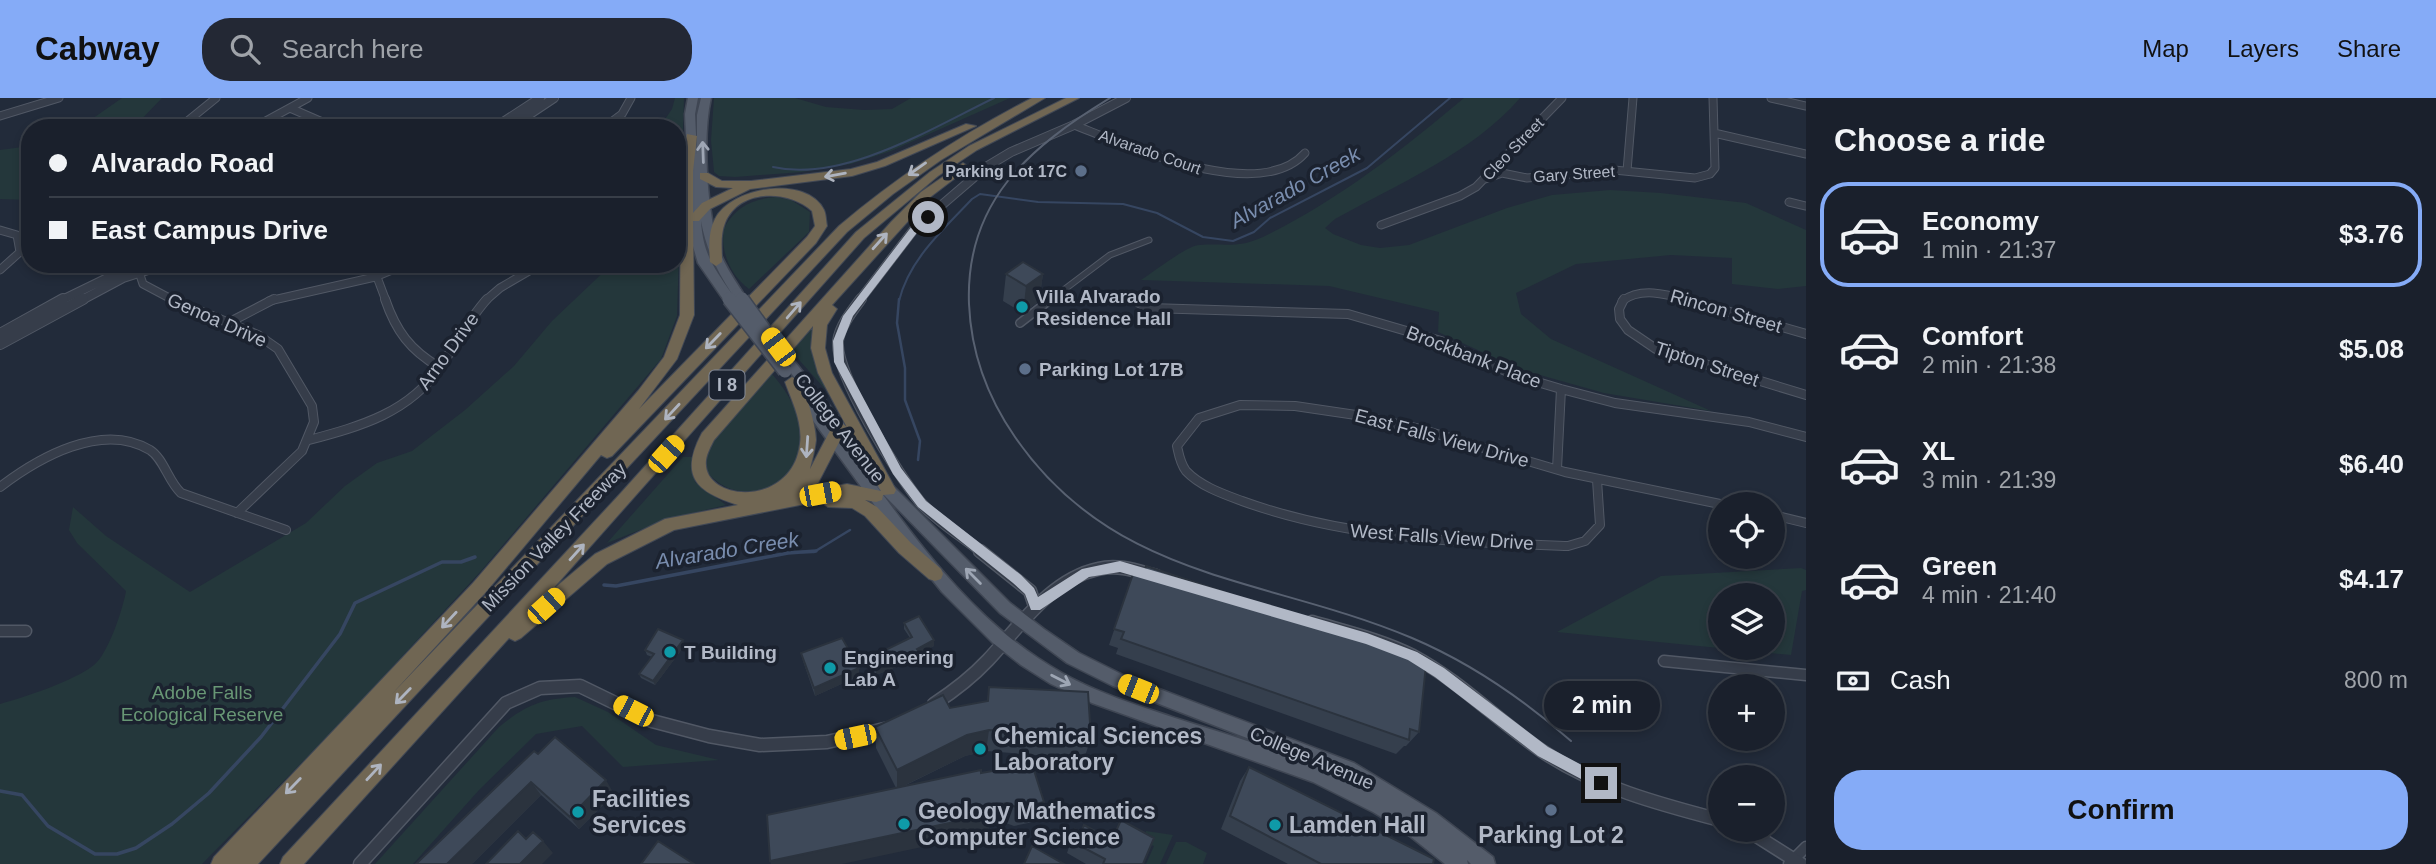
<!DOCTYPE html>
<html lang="en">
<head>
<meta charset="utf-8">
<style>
  :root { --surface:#1a202c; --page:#232834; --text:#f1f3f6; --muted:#9fa3a9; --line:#383e48; --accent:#85abf7 }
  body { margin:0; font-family:Arial,sans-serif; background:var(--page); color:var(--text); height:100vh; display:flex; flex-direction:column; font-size:26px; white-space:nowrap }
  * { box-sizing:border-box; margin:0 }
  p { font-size:23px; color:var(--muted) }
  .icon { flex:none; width:38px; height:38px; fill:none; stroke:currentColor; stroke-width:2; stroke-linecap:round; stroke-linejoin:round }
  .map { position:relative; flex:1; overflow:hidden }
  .panel { display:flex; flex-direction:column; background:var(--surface); width:630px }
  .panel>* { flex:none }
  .hud { position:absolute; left:21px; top:21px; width:665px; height:154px; border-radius:28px; box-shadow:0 4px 10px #0003,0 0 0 2px var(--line); display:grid; align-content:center; height:154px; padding:0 28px; background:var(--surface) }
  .tools { position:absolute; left:1708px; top:394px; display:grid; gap:14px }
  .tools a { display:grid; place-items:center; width:77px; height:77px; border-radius:50%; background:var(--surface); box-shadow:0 4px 10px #0003,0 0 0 2px var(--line); font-size:35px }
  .end { position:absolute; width:32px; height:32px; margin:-16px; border:9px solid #b1b8c6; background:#111; box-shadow:0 0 0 4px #111 }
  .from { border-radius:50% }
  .bubble { position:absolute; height:49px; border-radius:24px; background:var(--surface); box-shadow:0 4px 10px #0003,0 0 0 2px var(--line); font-size:23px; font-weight:700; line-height:49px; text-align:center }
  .car { position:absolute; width:21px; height:42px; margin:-21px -10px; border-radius:9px; box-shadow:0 0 5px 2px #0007; background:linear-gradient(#f5c518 24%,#345 0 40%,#f5c518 0 76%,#345 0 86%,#f5c518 0) }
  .hud b { display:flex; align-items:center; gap:24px; height:66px; font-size:26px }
  .hud b+b { border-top:2px solid var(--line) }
  .hud i { width:18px; height:18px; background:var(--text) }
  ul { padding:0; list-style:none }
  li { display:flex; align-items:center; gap:21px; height:105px; margin:0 14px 10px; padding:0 14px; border:4px solid transparent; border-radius:28px }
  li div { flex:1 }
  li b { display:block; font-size:26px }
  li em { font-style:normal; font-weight:700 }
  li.selected { border-color:var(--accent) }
  li>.icon { width:63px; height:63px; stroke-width:1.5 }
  h2 { padding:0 28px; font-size:32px; line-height:84px }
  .pay { display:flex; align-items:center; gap:18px; height:77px; padding:0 28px; font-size:26px }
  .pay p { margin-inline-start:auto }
  .button { display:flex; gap:14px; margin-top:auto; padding:14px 28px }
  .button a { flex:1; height:80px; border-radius:28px; background:var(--accent); color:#111; font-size:28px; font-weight:700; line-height:80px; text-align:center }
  header { display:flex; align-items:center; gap:42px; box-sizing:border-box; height:98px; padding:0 35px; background:var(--accent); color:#111 }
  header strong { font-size:33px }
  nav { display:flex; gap:38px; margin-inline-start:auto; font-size:24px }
  .search { width:490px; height:63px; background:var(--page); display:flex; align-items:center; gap:18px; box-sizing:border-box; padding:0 24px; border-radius:28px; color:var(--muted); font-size:26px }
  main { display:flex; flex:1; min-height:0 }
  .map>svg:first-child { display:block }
</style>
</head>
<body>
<header>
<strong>Cabway</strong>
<div class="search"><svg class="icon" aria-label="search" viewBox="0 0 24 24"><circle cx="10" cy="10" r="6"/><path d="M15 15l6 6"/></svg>Search here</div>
<nav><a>Map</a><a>Layers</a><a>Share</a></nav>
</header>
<main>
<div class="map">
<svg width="1806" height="766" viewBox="0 0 1806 766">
  <rect width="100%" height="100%" fill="#222b3a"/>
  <path fill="#24373b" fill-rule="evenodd" d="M122 0H162L133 30H79Z
    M675 0H684L677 218 661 261 481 473 335 631 202 766H0V606C25 599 74 583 94 567 108 556 123 511 126 493L77 445 69 432 73 409 106 438 190 494 306 425 345 388 377 365 412 353 465 312 514 268 552 223 612 166H677V30H659L672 11Z
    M714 0H795L826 9 864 12 892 11 911 0H1010L891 53 851 66 802 74 735 79 719 78 714 74 711 42Z
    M1464 0H1520C1474 54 1396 87 1335 121L1325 130 1333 136 1361 147 1380 150 1409 147 1507 110 1552 97 1610 92 1661 95 1746 105 1806 132V188L1778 191 1732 186V160L1671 157 1576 166 1516 195 1521 216 1551 241 1711 313 1604 295 1522 272 1438 234 1439 214 1329 188 1141 182C1154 174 1187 147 1200 147 1226 145 1236 151 1263 139 1337 103 1401 53 1464 0Z
    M30 48V102L0 101V52Z
    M776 99 791 102 810 114 809 134 749 191C730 177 720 153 724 130 736 108 753 101 776 99Z
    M813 229 814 258 826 287 825 291 792 254Z
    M771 275C789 294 810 331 800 358 790 385 762 399 735 392 724 390 715 382 707 375L705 363 708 348Z
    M683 359H692L695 384 726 407 668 421 607 445Z
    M1801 470 1806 472V492L1802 493 1791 557 1557 534 1661 478ZM1720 497H1773V550H1720Z
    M575 599 608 614 656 647 719 662 623 669 582 628 536 636 479 692 413 766H375L499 629C526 607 541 601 575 599Z
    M1146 733 1173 737 1160 766H1146L1154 748 1145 745Z
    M1176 744H1186L1207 755 1203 766H1166Z"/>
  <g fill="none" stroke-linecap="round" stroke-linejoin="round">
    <path stroke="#364661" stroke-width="2" d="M773 69C843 85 932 30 994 0
      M899 203C909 161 944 131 972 101L980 96 1038 104 1123 106 1157 115 1203 139 1233 143 1254 134 1270 120 1367 70 1450 0"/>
    <path stroke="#364661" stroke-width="2.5" d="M899 201 897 225 905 270V302L920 343 918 362
      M802 454H814L850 432"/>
    <path stroke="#364661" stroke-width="3.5" d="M604 487 616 488 788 455 816 453
      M0 693 22 697 48 728 95 756H117L136 750 172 726 209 695 261 639 340 536 355 505 442 464H461L475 459"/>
    <defs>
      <path id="pedestrian-far1" d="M1049 203 1110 157 1149 142"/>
      <path id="pedestrian" d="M1020 225 1051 201"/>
      <path id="minor-far2" d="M1771 0 1806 8
        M290 10 336 30
        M0 18 59 0
        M1074 27C1126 47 1259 107 1305 55
        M179 30 216 0
        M253 30 308 0
        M603 30 622 16 631 0
        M1714 35 1806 56
        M1627 73 1633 0
        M1485 81 1502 75 1527 80 1614 72 1695 80 1710 76 1715 70 1713 0
        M1789 104 1806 108
        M1381 127 1460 98 1476 89 1562 0
        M0 132 17 137 20 154 0 172
        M137 168 143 186 175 203
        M377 179 386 203
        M269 203 375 179 406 166
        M485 203 500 190 541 166
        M1622 203C1642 188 1669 197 1691 203"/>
      <path id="minor-far1" d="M171 201 258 237 278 251 312 308 314 324 302 353 237 415
        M385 201C396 233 410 252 439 269
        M1624 201 1619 211 1620 221 1628 232 1656 251 1806 297
        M1685 201 1806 236
        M1139 205 1150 210 1348 216 1441 243 1514 277 1561 291 1615 305 1749 324 1806 339
        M228 225 274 201
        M309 342C361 328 409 315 441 268 456 246 469 221 487 201
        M1557 371 1561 291
        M1597 382 1600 427 1585 443 1568 448C1457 444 1347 441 1242 403 1223 396 1200 388 1186 373 1180 365 1179 357 1177 348L1199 320 1240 307 1295 308 1356 317 1420 331 1565 374 1720 406
        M0 389C38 360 102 323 150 352 164 361 168 383 181 395L286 432
        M1773 417 1806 425"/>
      <path id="minor" d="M0 533H26
        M1664 563 1806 577
        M1789 766 1806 749"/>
      <path id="tertiary-far2" d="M494 30 540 0
        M509 30 554 0
        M60 203 136 166
        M80 203 123 180 167 166
        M859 203 915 130 986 69 1011 54 1074 27 1126 0"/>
      <path id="tertiary-far1" d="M861 201C852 213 840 228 838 243 835 276 898 377 920 404 937 423 962 438 982 454
        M0 236 63 201
        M0 246 83 201"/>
      <path id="tertiary" d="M980 453 1030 493 1035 508
        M1312 524C1346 534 1381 542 1413 558 1460 583 1498 623 1542 653 1595 689 1659 706 1720 722
        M934 606C954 593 972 579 988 562 1019 529 1051 481 1098 471 1119 466 1137 473 1156 478
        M1747 732 1801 766
        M360 766 506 605 540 590 580 588 652 623 709 638 760 647 827 644 889 630"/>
      <path id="primary" d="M688 0H698L695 16 697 57V17L701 0H711C702 40 707 112 719 152 725 168 734 181 743 195L741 198H733L735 201 729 205 725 204 698 165 691 142 685 16ZM701 123C706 151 717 173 732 196 714 170 703 156 701 123Z
        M791 263 795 264 893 388 1010 505 1044 531 1079 555 1125 578 1354 665 1436 715 1493 759 1495 766H1471L1467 762 1468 766H1445L1401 731 1373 714 1313 684 1092 605 1051 586 1021 567 993 545 942 494 897 438 795 298 794 295 795 292 803 291 785 267ZM867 375 883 396 1000 515 1067 565 1113 588 1342 677 1360 688C1301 658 1238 640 1175 620 1137 607 1097 595 1062 575 978 528 922 450 867 375Z"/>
      <path id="motorway" d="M1032 0H1045L941 62 893 96 847 134 258 766H211L214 759 473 485 638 293 664 259 680 217 681 73 687 36 697 38 693 73V115L702 105 733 90 716 89 700 81V75H708L722 83H751L851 71 877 64 966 26 976 28 885 68 852 78 750 91 710 111 699 123H693L694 217 677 261 639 311 807 139 815 128 812 113C789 92 739 90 725 125 720 137 722 151 722 164L716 168 710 164C709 150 708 134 715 121 732 88 807 77 824 112 826 116 826 123 827 128L816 145 612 358 607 360 601 357 485 495 391 597 839 128C898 78 962 36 1032 0Z
        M1066 0H1079L977 52 938 78 864 140 550 494 595 456 665 421 738 407C696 394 679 378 702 335L891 124 921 94 963 65 969 69 967 71 929 100 832 207 837 211 827 227 825 250 832 275 896 392 894 396 883 397 882 402 876 404 865 402 877 409 911 445 941 471 943 476 941 481 935 483 929 481 899 455 865 418 852 410 828 409 820 403 674 432 607 466 521 540 515 543 509 540 304 766H280L283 759 619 397 856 134 930 74 969 48ZM813 228 811 250 818 275 881 393 847 386 808 393 818 385 847 329 839 323 834 325 810 371C812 362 815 352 816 342 816 328 805 283 792 279L785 284C792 303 803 325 800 346 792 411 701 404 706 362 707 355 711 348 714 342Z"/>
    </defs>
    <use href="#pedestrian-far1" stroke="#515865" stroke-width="7"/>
    <use href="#pedestrian" stroke="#515865" stroke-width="10"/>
    <use href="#minor-far2" stroke="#515865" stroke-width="9"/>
    <use href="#minor-far1" stroke="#515865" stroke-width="10"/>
    <use href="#minor" stroke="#515865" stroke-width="13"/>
    <use href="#tertiary-far2" stroke="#515865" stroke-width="10"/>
    <use href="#tertiary-far1" stroke="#515865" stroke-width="12"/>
    <use href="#tertiary" stroke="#515865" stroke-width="15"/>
    <use href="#primary" stroke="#3f4653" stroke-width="3"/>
    <use href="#motorway" stroke="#414855" stroke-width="2"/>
    <use href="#pedestrian-far1" stroke="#363d4a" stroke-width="5"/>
    <use href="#pedestrian" stroke="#363d4a" stroke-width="7"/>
    <use href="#minor-far2" stroke="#363d4a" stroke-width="7"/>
    <use href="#minor-far1" stroke="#363d4a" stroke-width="8"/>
    <use href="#minor" stroke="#363d4a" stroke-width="10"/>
    <use href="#tertiary-far2" stroke="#363d4a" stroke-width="8"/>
    <use href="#tertiary-far1" stroke="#363d4a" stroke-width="10"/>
    <use href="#tertiary" stroke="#363d4a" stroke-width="12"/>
    <use href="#primary" fill="#545c6a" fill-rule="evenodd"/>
    <use href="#motorway" fill="#706653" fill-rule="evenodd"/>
    <path stroke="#586171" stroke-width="2" d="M1110 0C1030 49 965 103 969 206 971 254 988 300 1015 339 1115 484 1265 478 1412 540 1471 565 1523 601 1571 643"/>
    <defs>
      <path id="primary-bridge-far1" d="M737 195 743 203
        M729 201 731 203"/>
      <path id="primary-bridge" d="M729 201 785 273
        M742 201 765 233"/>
    </defs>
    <use href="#primary-bridge-far1" stroke="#3f4653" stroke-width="12" stroke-linecap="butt"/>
    <use href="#primary-bridge" stroke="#3f4653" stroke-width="16" stroke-linecap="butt"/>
    <use href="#primary-bridge-far1" stroke="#545c6a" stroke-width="10"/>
    <use href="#primary-bridge" stroke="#545c6a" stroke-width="13"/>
  </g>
  <path fill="#353f4d" d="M1006 176H1043L1039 203 1023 215 1003 203Z
    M1134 473 1418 565 1419 634 1406 648H1404L1396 656 1116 556 1118 550 1109 547Z
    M904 525 934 548 919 555V560L876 577 869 565V560L910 540 904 531Z
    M685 547 655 587 641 580 639 576 652 559 647 557 645 552Z
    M801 555 859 578 815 598 803 563Z
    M989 589 1091 640 1084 661 986 653 965 658 902 689 981 675 1044 704 1038 723 1014 728 1003 724 990 726 988 735 896 690 876 650 875 629 950 610 987 603Z
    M538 656 614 696 579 731 541 697 472 766Z
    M1249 669 1433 766H1288L1221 731 1240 683Z
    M1075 731 1081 734 1143 766H1086L1067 755Z"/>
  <path fill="#2b333e" d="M1043 176 1039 203 1023 215 1026 188Z
    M683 542 685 547 655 587 653 583Z
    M934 542V548L919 555V560L876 577V572Z
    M859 570V578L815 598 814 590Z
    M989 632 986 653 965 658 897 691V672L967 637Z
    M606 682 614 696 579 731 570 719Z
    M531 684 541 697 472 766H447Z
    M992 716 988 735 842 766H771L770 763Z
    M543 743 553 755 542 766H520Z"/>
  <path fill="#3e4959" stroke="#2b333e" stroke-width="2" d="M1023 164 1043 176 1026 188 1006 176Z
    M1146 468 1418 559V565L1426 567 1419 634 1410 631 1409 642 1121 541 1124 534 1114 531 1134 473 1144 477Z
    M919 518 934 542 917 551 919 554 876 572 869 560 912 539 904 525Z
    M658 531 683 542 653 583 639 576 654 556 645 552Z
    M842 540 859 570 814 590 801 555Z
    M989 589 1088 594 1091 640 989 632 967 637 897 672 875 629 943 597 950 610 988 603Z
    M555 639 606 682 570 719 531 684 447 766H416L534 653 538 656Z
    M1032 666 1044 704 1018 710 1007 705 989 708 992 716 770 763 767 717 981 672V675Z
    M1249 669 1434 761 1433 766H1321L1230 718Z
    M1121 722 1154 740 1143 766H1103L1105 761 1071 743 1075 731 1081 734 1084 727 1112 742Z
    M518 733 526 741 533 734 543 743 520 766H486Z
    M658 743 694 766H641Z
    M1032 748 1064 766H1024Z"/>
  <defs><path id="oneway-shaft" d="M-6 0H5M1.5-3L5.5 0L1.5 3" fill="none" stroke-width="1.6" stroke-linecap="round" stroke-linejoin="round" transform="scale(1.75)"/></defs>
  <g stroke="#9ea6b4">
    <use href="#oneway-shaft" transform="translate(703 54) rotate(-92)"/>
    <use href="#oneway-shaft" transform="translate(973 478) rotate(-135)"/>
    <use href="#oneway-shaft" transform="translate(1061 582) rotate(27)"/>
  </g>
  <g stroke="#aeb4c0">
    <use href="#oneway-shaft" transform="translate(917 71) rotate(145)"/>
    <use href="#oneway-shaft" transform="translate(835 77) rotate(170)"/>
    <use href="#oneway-shaft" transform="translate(880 143) rotate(-48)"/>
    <use href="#oneway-shaft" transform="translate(794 212) rotate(-49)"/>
    <use href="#oneway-shaft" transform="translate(713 243) rotate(134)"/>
    <use href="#oneway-shaft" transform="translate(672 314) rotate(133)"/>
    <use href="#oneway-shaft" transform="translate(807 349) rotate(94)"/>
    <use href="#oneway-shaft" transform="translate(577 454) rotate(-48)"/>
    <use href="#oneway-shaft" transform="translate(449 522) rotate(133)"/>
    <use href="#oneway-shaft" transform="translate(403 598) rotate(134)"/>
    <use href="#oneway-shaft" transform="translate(374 674) rotate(-47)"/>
    <use href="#oneway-shaft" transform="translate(293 688) rotate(134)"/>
  </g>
  <path fill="#b1b8c6" d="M924 117 932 119 919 132 853 218 843 243 844 264 901 370 926 403 1021 477 1034 490 1038 499 1082 471 1120 463 1367 535 1417 554 1444 570 1548 649 1606 680V689H1596L1538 658 1435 579 1408 562 1366 546 1120 474 1089 479 1040 512H1031L1025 496 1013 485 918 409 893 376 834 264 833 243 843 218 912 128Z"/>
  <g fill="#5c6f8a" stroke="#1b222f" stroke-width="2.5">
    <circle cx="1081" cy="73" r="7"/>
    <circle cx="1025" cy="271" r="7"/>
    <circle cx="1551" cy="712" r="7"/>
  </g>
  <g fill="#0f9aa8" stroke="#1b222f" stroke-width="2.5">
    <circle cx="1022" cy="209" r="7"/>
    <circle cx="670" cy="554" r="7"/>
    <circle cx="830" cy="570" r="7"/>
    <circle cx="980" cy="651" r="7"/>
    <circle cx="578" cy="714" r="7"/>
    <circle cx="904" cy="726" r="7"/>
    <circle cx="1275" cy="727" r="7"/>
  </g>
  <g text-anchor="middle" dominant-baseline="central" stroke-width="7" stroke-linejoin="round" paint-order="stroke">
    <g font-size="16" fill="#b1b8c6" stroke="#1b222f">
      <text transform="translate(1513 51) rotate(-46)">Cleo Street</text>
      <text transform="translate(1150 54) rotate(19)">Alvarado Court</text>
      <text transform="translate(1574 76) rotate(-4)">Gary Street</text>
    </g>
    <g font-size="16" font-weight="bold" fill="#b1b8c6" stroke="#1b222f" text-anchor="end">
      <text x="1067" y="73">Parking Lot 17C</text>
    </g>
    <rect fill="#1b222f" stroke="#848b99" stroke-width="2" x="709.5" y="272.5" width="35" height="29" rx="5"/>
    <g font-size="18" font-weight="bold" fill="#b1b8c6">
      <text x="727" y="287">I 8</text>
    </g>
    <g font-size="19" font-weight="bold" fill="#b1b8c6" stroke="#1b222f" text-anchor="start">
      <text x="1036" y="198">Villa Alvarado<tspan x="1036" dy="22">Residence Hall</tspan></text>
      <text x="1039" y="271">Parking Lot 17B</text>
      <text x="684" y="554">T Building</text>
      <text x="844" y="559">Engineering<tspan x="844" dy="22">Lab A</tspan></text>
    </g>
    <g font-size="19" fill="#b1b8c6" stroke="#1b222f">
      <text transform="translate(1726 213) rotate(16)">Rincon Street</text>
      <text transform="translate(217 222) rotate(24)">Genoa Drive</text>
      <text transform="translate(448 253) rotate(-54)">Arno Drive</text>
      <text transform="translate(1474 259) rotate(21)">Brockbank Place</text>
      <text transform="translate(1707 266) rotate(18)">Tipton Street</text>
      <text transform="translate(840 330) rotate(52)">College Avenue</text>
      <text transform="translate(1442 340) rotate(15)">East Falls View Drive</text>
      <text transform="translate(554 439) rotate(-46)">Mission Valley Freeway</text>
      <text transform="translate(1442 439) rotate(4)">West Falls View Drive</text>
      <text transform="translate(1312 660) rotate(23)">College Avenue</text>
    </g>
    <g font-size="19" fill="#689775" stroke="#1b222f">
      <text x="202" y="594">Adobe Falls<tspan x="202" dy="22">Ecological Reserve</tspan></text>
    </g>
    <g font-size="21" font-style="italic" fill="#798dae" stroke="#1b222f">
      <text transform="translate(1295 89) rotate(-29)">Alvarado Creek</text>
      <text transform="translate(727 452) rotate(-9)">Alvarado Creek</text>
    </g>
    <g font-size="23" font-weight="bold" fill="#b1b8c6" stroke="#1b222f" text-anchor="start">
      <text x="994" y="638">Chemical Sciences<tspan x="994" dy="26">Laboratory</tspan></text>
      <text x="592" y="701">Facilities<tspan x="592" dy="26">Services</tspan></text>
      <text x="918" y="713">Geology Mathematics<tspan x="918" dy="26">Computer Science</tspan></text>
      <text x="1289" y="727">Lamden Hall</text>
      <text x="1551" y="737" text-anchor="middle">Parking Lot 2</text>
    </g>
  </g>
</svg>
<div class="tools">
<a><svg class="icon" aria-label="locate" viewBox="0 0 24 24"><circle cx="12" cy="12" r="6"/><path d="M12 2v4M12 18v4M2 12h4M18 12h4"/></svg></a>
<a><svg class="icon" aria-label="layers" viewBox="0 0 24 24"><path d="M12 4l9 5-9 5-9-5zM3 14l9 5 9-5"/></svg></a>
<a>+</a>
<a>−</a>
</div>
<i class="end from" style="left:928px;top:119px"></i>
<i class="end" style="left:1601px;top:685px"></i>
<div class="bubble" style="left:1544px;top:583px;width:116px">2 min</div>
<i class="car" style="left:778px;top:249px;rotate:323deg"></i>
<i class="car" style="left:666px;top:356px;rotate:42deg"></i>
<i class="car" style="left:820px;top:396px;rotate:79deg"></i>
<i class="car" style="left:546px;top:508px;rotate:48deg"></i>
<i class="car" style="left:1138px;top:591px;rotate:292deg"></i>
<i class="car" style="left:633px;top:613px;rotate:297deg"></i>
<i class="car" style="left:855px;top:639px;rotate:258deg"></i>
<div class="hud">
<b><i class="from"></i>Alvarado Road</b>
<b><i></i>East Campus Drive</b>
</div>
</div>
<section class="panel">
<h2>Choose a ride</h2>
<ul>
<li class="selected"><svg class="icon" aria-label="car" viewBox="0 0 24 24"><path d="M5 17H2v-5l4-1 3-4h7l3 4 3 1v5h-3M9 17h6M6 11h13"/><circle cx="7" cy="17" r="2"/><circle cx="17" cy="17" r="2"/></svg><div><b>Economy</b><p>1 min · 21:37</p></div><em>$3.76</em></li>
<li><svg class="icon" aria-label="car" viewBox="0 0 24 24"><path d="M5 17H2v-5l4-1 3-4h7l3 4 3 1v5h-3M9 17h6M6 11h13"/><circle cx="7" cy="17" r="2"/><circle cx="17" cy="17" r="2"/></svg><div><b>Comfort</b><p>2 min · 21:38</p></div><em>$5.08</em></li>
<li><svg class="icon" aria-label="car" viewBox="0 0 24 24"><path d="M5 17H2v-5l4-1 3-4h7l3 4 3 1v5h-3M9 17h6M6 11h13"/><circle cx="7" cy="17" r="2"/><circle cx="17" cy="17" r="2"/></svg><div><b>XL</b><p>3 min · 21:39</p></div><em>$6.40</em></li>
<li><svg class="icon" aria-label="car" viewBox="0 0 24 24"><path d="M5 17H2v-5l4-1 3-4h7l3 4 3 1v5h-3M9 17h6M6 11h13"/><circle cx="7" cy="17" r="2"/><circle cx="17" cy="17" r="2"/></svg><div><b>Green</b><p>4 min · 21:40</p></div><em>$4.17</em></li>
</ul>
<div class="pay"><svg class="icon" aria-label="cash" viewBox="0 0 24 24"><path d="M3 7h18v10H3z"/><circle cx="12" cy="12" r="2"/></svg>Cash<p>800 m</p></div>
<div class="button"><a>Confirm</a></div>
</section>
</main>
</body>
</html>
